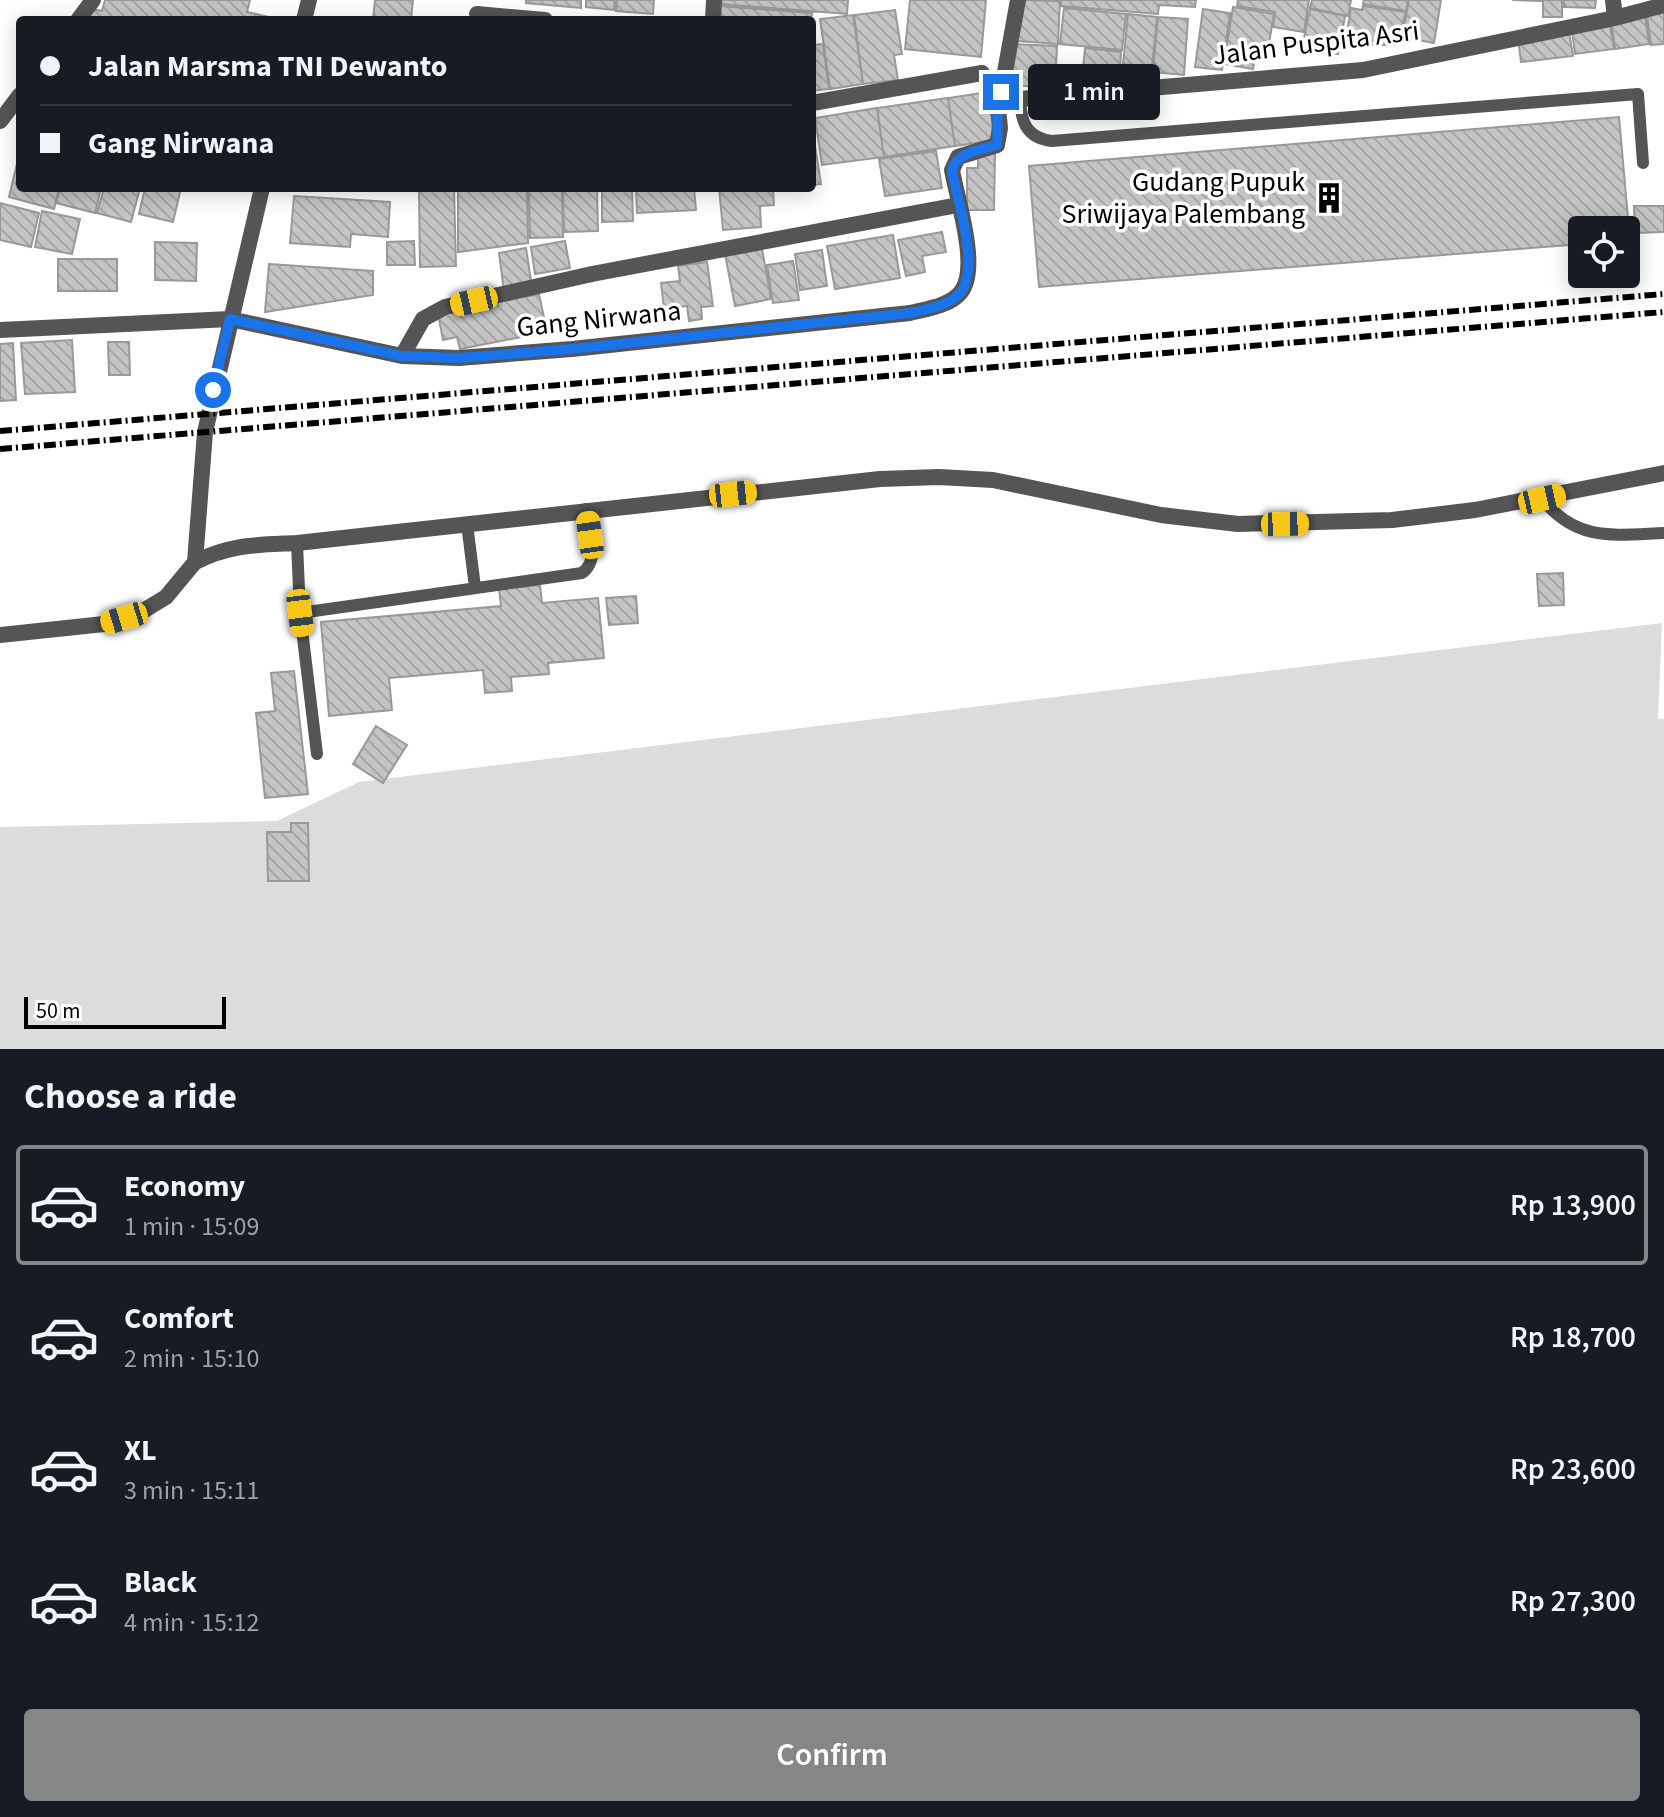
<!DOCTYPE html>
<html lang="en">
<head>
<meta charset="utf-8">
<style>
  :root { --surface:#171b24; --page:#242831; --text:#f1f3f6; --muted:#9ea1a6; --line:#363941; --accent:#858687 }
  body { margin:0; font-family:"Source Sans 3",sans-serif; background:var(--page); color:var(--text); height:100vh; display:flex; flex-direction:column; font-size:30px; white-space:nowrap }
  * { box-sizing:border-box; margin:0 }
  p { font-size:26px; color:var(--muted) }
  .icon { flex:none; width:44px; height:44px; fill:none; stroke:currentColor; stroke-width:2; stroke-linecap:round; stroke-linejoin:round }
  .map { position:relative; height:1049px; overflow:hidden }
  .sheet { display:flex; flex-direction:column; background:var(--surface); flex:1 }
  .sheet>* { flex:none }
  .banner { position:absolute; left:16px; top:16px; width:800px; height:176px; border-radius:8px; box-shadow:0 4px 20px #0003; display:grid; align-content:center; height:176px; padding:0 24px; background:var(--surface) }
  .tools { position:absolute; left:1568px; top:216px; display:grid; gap:16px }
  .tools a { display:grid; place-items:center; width:72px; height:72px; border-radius:8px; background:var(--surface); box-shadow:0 4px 20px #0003; font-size:40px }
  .scale { position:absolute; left:24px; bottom:20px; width:202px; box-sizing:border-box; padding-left:8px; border:4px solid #000; border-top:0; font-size:22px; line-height:28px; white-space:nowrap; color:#000; -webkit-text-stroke:6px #fff; paint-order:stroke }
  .end { position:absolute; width:36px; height:36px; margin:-18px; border:10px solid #1a73e8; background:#fff; box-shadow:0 0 0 4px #fff }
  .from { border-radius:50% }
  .bubble { position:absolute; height:56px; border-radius:8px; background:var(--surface); box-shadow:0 4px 20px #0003; font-size:26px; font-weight:600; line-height:56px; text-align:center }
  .car { position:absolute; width:24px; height:48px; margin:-24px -12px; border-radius:10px; box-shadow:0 0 6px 2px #0007; background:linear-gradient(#f5c518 24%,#345 0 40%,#f5c518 0 76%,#345 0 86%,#f5c518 0) }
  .banner b { display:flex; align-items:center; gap:28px; height:76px; font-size:30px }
  .banner b+b { border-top:2px solid var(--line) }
  .banner i { width:20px; height:20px; background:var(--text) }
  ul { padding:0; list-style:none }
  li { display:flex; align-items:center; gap:24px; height:120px; margin:0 16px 12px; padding:0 8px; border:4px solid transparent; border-radius:8px }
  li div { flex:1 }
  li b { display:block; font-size:30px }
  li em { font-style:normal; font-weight:600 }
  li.selected { border-color:var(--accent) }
  li>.icon { width:72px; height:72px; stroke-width:1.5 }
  h2 { padding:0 24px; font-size:36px; line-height:96px }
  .primary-button { display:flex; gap:16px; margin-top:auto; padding:16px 24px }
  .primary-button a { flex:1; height:92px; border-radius:8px; background:var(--accent); color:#fff; font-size:32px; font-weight:600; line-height:92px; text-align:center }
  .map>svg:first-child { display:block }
</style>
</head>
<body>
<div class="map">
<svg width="1664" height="1049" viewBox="0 0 1664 1049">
  <defs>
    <pattern id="building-back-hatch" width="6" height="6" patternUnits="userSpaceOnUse" patternTransform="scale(2)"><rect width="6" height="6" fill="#c4c4c4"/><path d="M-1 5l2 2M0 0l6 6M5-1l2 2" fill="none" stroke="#a7a7a7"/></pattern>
  </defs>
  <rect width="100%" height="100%" fill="#fff"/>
  <path fill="#dcdcdc" d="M1662 623 1658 718 1664 719V1049H0V827L277 821 359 782Z"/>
  <path fill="url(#building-back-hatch)" stroke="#999" stroke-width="2" d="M105 0H250L247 12 273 18 85 20 88 8 102 11Z
    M375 0H413L411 20H373Z
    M526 0H581V8L526 3Z
    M586 0H615L614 10 586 7Z
    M617 0H654L653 14 616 11Z
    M721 0H848L847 14 720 4Z
    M910 0H986L981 57 905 49Z
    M1019 0 1060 1 1058 44 1017 41Z
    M1061 0H1196L1195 7 1159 5 1158 14 1061 6Z
    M1238 0H1309L1304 32 1273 27 1275 12 1237 6Z
    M1312 0H1351L1348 16 1310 8Z
    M1364 0H1408L1406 11 1363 4Z
    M1409 0H1441L1434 43 1402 37Z
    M1512 0H1562V17H1543V1Z
    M1564 0H1596L1595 8 1564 7Z
    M719 6 812 13 811 20H718Z
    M1363 6 1406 12 1396 45H1345L1351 8 1362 10Z
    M1233 7 1274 14 1268 49 1257 48 1253 69 1224 64Z
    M1064 8 1126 14 1122 50 1060 44Z
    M1203 9 1230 13 1222 70 1195 67Z
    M1310 9 1345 16 1338 54 1302 47Z
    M895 10 902 54 894 55 898 80 863 84 854 15Z
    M1664 13V44L1651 45 1647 15Z
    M1128 14 1157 17 1152 67 1123 64Z
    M853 15 863 84 830 89 820 19Z
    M1645 16 1649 44 1615 49 1611 20Z
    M1158 17 1188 19 1184 75 1153 72Z
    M1610 25 1614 49 1575 54 1572 30Z
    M1569 31 1573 56 1521 62 1518 38Z
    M823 44 829 89 812 91V45Z
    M1012 44 1057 46 1055 88 1009 85Z
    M1085 48 1121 52 1119 83 1082 80Z
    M989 92 996 140 955 146 948 98Z
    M948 98 955 146 884 157 877 108Z
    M877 108 884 157 822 165 815 118Z
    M1619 117 1630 240H1626V230H1582V244L1039 287 1029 166Z
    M812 126 821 184 812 185Z
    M20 151V188H59L54 209 9 197Z
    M936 151 942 188 885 196 879 159Z
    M978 153H995L994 210H967V168H978Z
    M60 188H101L95 213 56 203Z
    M104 188H140L131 222 97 213Z
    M145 188H181L173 222 139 214Z
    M443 188H454L456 266 420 267 419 191H443Z
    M458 188H527L528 243 458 252Z
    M529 188H562L563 237 530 238Z
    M563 188H597L598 231 564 232Z
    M602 188H632L633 221 602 222Z
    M636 188H694L696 210 637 213Z
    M719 188H773L774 205 760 206 761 227 723 230Z
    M294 196 390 202 388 237 351 234 350 247 290 243Z
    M0 203 39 213 31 247 0 240Z
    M1634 206H1664V232L1635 233Z
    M42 211 80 219 72 254 35 247Z
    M942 232 946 252 922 256 925 272 906 276 898 240Z
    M893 235 900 278 835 289 827 246Z
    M414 241 415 265H387V242Z
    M565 241 570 268 535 274 531 247Z
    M155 242 197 243 196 281 155 280Z
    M761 243 771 299 735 306 724 249Z
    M526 248 532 287 504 291 499 253Z
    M822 250 827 286 800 290 795 254Z
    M58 259H117V291H58Z
    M793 261 799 300 773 303 767 265Z
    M707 262 713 306 701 307 702 319 689 321 687 306 664 309 661 283 680 281 678 266Z
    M269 264 373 271V295L265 312Z
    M539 294 547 332 460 349 457 337 443 340 438 314Z
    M72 340 75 392 25 394 21 343Z
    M108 342H129L130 375H109Z
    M13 343 16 400 0 401V344Z
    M1563 573 1564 605 1539 606 1537 574Z
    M540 585 542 603 598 598 604 658 548 663 549 674 511 677 512 691 485 693 483 670 389 678 392 710 329 716 321 622 501 606 499 589Z
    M636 596 638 623 609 625 606 598Z
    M294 671 308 794 265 798 256 713 275 711 271 673Z
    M376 726 407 745 383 783 353 764Z
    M291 823H308L309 881H268L267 832H291Z"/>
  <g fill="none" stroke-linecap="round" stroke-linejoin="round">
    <path stroke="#555" stroke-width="12" d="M1020 99C1021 123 1027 138 1052 141L1638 94 1643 163
      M1542 499C1577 542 1613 535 1664 533
      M467 524 475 587
      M297 543 300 613 317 754
      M300 613 582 573C601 559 589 530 586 509"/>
    <path stroke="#555" stroke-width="16" d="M1018 0 1005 72V88L1020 99 1363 70 1615 18 1664 5
      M1613 0 1615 18
      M477 14 545 20
      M78 20 93 0
      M304 20 309 0
      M713 20 714 0
      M812 103 982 73
      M0 121 20 95
      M0 330 230 319 402 356 459 358 572 349 910 313C926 309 950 306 961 292 980 268 957 199 952 170L958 157 997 145 1000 128 997 98 1005 88
      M402 356 423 319 445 307 592 274 958 205
      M0 635 104 624 143 611 166 597 195 562 205 432 262 188"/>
    <path stroke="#555" stroke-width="16" d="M195 562C231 544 257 545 297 543L880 479 939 477 993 480 1161 515 1238 524 1392 520 1475 510 1664 473"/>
    <path stroke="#000" stroke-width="6" stroke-dasharray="12 4 2 4" stroke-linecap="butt" d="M0 431 1664 294
      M0 449 1664 312"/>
  </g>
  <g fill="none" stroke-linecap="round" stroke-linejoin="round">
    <path stroke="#1a73e8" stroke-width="10" d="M213 390 230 319 402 356 459 358 572 349 910 313C926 309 950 306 961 292 980 267 957 199 952 170 957 152 981 150 997 145 999 130 995 102 1001 92"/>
  </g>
  <defs>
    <symbol id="building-bare" viewBox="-9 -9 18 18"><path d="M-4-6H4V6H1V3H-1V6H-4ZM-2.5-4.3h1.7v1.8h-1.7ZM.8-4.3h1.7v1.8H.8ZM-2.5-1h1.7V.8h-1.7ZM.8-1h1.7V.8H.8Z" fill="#000" stroke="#fff" stroke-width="2.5" paint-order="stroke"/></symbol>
  </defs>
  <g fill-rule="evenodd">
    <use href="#building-bare" x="1307" y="176" width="44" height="44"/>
  </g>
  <g text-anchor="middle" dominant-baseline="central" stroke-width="7" stroke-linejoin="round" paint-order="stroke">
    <g font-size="28" fill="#000" stroke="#fff">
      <text transform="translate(1316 43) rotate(-7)">Jalan Puspita Asri</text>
      <text transform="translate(599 319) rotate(-6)">Gang Nirwana</text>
    </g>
    <g font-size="28" fill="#000" stroke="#fff" text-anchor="end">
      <text x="1305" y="182">Gudang Pupuk<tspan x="1305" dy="32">Sriwijaya Palembang</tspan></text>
    </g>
  </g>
</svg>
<div class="tools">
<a><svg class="icon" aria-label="locate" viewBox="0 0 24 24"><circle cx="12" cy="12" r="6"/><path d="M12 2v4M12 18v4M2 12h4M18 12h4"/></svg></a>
</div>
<div class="scale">50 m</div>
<i class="end from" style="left:213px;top:390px"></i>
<i class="end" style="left:1001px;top:92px"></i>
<div class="bubble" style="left:1028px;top:64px;width:132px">1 min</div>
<i class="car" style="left:474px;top:301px;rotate:257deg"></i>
<i class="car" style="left:733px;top:494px;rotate:84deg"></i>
<i class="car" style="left:1542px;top:499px;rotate:77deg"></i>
<i class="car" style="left:1285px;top:524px;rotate:89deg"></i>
<i class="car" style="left:590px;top:535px;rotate:352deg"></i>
<i class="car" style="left:300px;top:613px;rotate:173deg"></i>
<i class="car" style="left:124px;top:618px;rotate:253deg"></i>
<div class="banner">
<b><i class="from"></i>Jalan Marsma TNI Dewanto</b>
<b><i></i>Gang Nirwana</b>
</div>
</div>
<section class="sheet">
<h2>Choose a ride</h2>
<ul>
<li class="selected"><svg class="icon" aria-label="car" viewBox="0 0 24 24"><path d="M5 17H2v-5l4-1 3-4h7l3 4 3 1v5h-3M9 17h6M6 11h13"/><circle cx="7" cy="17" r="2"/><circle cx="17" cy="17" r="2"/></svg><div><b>Economy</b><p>1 min · 15:09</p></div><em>Rp 13,900</em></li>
<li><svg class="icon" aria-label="car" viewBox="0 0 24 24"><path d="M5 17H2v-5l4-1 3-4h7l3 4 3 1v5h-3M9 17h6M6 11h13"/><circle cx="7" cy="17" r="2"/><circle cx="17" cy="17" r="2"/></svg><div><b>Comfort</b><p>2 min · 15:10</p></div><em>Rp 18,700</em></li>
<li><svg class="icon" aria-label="car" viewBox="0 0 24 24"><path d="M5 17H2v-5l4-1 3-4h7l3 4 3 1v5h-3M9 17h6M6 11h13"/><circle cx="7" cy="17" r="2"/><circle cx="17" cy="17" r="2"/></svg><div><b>XL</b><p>3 min · 15:11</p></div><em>Rp 23,600</em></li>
<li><svg class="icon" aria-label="car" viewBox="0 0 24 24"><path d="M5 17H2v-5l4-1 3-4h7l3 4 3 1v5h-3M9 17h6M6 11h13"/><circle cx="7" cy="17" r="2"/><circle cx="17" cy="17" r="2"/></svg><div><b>Black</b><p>4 min · 15:12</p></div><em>Rp 27,300</em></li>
</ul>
<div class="primary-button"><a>Confirm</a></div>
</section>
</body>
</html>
